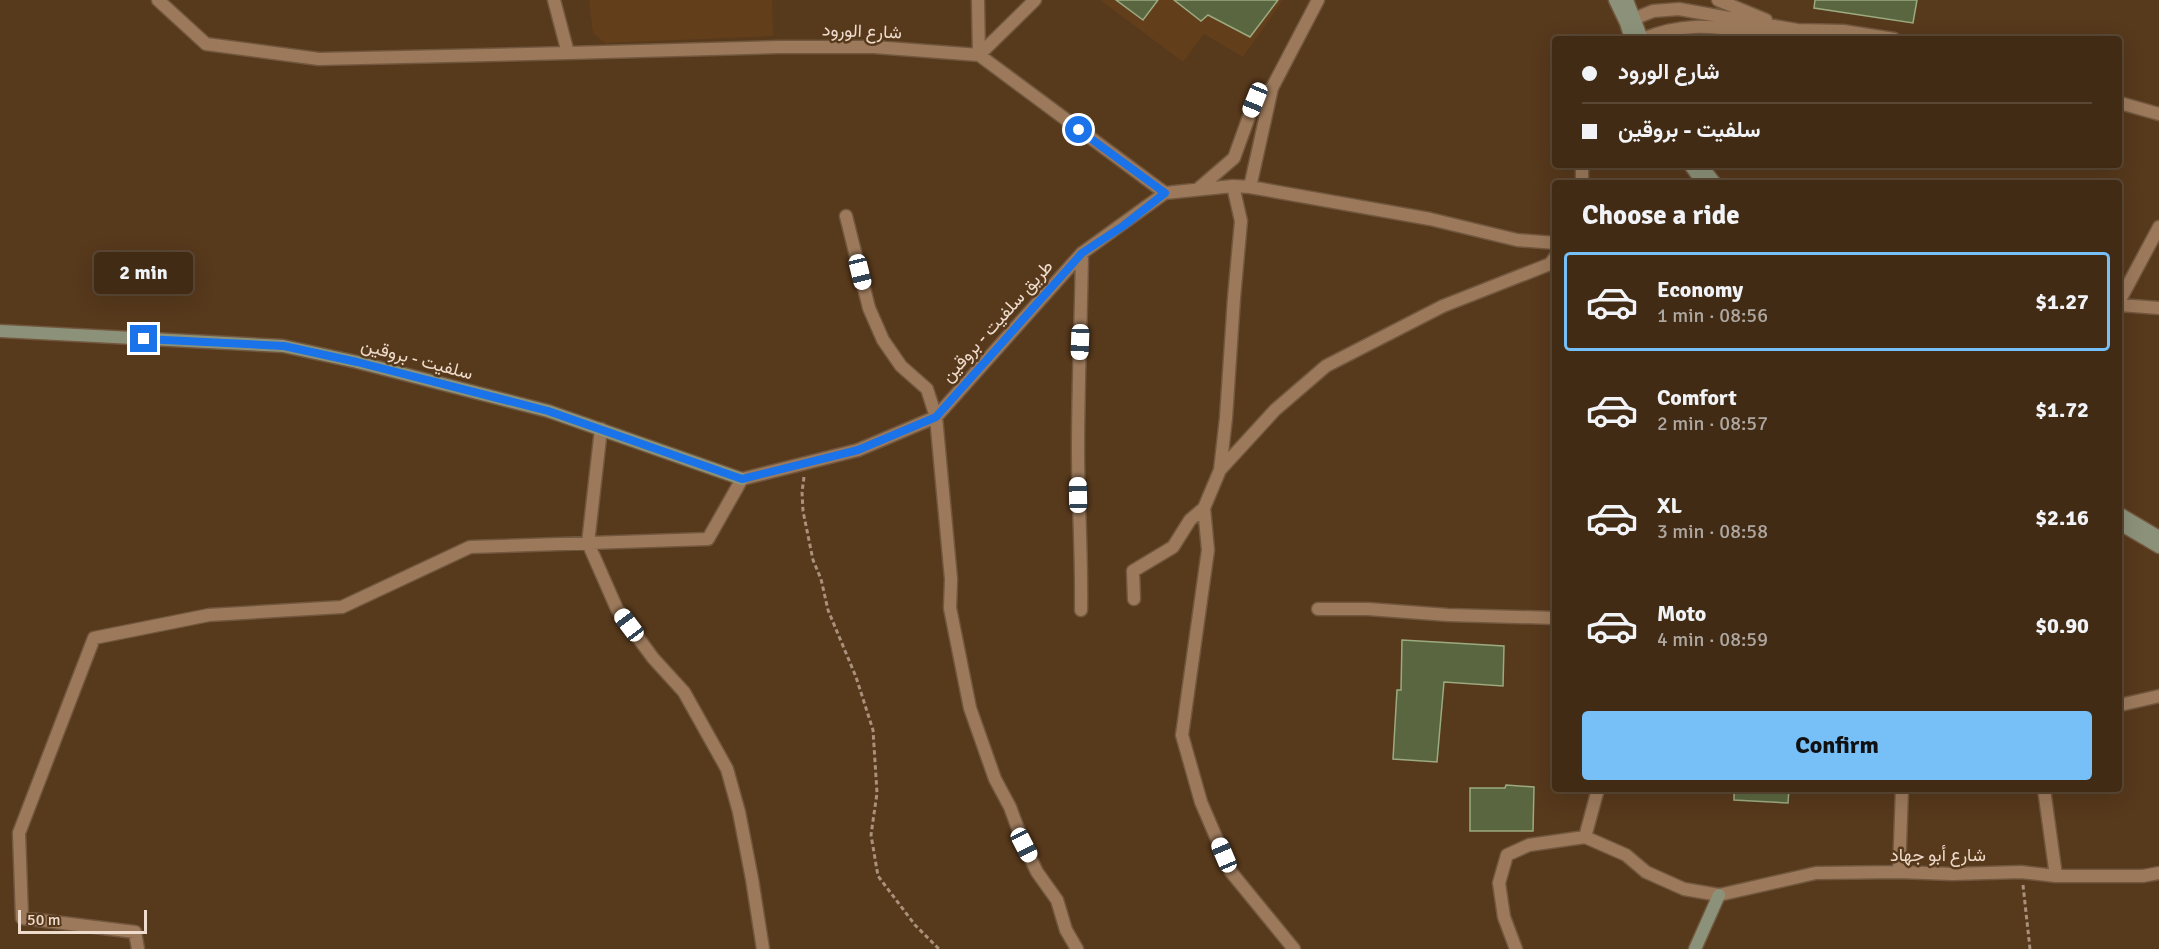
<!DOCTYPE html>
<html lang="en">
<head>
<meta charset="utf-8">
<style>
  :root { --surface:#412b15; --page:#48331e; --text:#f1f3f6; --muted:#aea7a0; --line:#5a4734; --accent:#77bff7 }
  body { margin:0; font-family:Signika,Vazirmatn,sans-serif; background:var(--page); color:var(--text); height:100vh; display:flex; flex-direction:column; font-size:22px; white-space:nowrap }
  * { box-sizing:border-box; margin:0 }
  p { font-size:20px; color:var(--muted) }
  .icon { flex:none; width:33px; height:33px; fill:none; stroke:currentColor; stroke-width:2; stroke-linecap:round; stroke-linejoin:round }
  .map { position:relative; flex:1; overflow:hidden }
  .sheet { position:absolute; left:1552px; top:180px; width:570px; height:612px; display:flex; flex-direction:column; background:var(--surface); border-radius:6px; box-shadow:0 6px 24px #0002,0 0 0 2px var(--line) }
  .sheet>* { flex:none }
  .guide { position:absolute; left:1552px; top:36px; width:570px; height:132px; border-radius:6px; box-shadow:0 6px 24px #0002,0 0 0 2px var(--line); display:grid; align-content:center; height:132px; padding:0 30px; background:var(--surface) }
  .scale { position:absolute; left:18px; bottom:15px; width:129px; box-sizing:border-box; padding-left:6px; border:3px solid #eedbcb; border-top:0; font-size:16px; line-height:21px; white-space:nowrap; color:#eedbcb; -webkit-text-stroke:4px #57391c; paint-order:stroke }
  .end { position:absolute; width:27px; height:27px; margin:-14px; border:8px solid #1a73e8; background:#fff; box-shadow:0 0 0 3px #fff }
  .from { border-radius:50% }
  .bubble { position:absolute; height:42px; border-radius:6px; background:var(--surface); box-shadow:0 6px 24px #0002,0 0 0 2px var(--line); font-size:20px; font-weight:800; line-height:42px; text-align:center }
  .car { position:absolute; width:18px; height:36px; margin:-18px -9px; border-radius:8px; box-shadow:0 0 4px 2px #0007; background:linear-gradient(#fff 24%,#345 0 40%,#fff 0 76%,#345 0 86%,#fff 0) }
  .guide b { display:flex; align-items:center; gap:21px; height:57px; font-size:22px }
  .guide b+b { border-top:2px solid var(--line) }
  .guide i { width:15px; height:15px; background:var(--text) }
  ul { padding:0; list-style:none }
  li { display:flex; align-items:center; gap:18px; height:99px; margin:0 12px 9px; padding:0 18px; border:3px solid transparent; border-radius:6px }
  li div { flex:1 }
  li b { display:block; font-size:22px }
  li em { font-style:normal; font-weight:800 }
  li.current { border-color:var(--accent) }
  li>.icon { width:54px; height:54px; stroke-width:1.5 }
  h2 { padding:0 30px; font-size:27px; line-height:72px }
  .primary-button { display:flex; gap:12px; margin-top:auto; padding:12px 30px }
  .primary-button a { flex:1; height:69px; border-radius:6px; background:var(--accent); color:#111; font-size:24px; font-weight:800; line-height:69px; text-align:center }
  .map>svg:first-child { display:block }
</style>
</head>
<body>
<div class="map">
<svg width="2159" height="949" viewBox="0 0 2159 949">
  <rect width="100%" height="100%" fill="#57391c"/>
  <path fill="#623e1a" d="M589 0H772L773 36 605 43 593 33Z
    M1100 0H1283L1243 57 1204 34 1183 62Z"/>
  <path fill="#5a663f" stroke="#9caa80" stroke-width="1.5" d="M1116 0H1158L1143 20Z
    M1174 0H1278L1250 37 1208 15 1201 21Z
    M1815 0H1917L1913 23 1814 8Z
    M1402 640 1504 646 1503 686 1444 682 1437 762 1393 759 1397 690H1401Z
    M1506 785 1534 787 1533 831H1470V788H1505Z
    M1734 789H1789L1788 803 1734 800Z"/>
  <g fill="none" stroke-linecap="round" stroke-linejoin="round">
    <defs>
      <path id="street" d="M158 0 206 44 319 59 568 53
        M554 0 568 53 779 47H874L979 55 1165 193
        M978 0 979 55
        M1718 0 1766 20
        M1631 27 1636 18 1653 11 1679 9 1797 30 1843 31 1894 39
        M1642 39C1699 16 1728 32 1785 35
        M979 55 1035 0
        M2120 103 2159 114
        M1582 183V165
        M1233 186 1241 221 1234 298 1226 418 1220 470 1204 508 1208 550 1182 735 1201 802 1231 872 1294 949
        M1250 187 1272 88 1318 0
        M1198 189 1234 158 1255 100 1272 88
        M1165 193 1233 186 1250 187 1430 219 1517 240 1556 243
        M846 216 869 308 883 340 901 366 927 389 936 417 951 579 950 608 970 708 995 779 1010 807 1024 845 1037 872 1057 900 1066 930 1077 949
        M2120 300 2159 227
        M2120 305 2159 308
        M601 429 588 543 617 609 653 658 684 692 727 769 739 812 752 879 763 949
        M1220 470 1275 410 1326 366 1443 306 1550 264 1556 256
        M1134 599 1133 571 1173 547 1190 520 1204 508
        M1318 609H1368L1448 615 1556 618
        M1081 610C1082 557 1078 504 1078 450 1078 385 1081 319 1082 253
        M2120 705 2159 696
        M2044 789 2056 876
        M1585 837 1598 789
        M1899 872 1902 789
        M138 949 135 932 22 918 19 833 94 638 209 615 342 607 470 547 708 539 742 479 858 450 936 417 1082 253 1165 193
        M1516 949 1504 917 1499 883 1507 855 1529 845 1585 837 1626 855 1646 872 1684 889 1719 895 1816 873 1899 872 1952 874 2021 872 2056 876H2143L2159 873"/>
      <path id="secondary" d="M1615 0 1626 23 1631 39
        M1627 0 1642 39
        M1690 165 1703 183
        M1701 165 1715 183
        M0 331 283 346 357 362 548 411 742 479
        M2120 514 2159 537
        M2120 524 2159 547
        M1695 949 1719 895"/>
    </defs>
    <use href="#street" stroke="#71573e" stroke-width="15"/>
    <use href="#secondary" stroke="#71573e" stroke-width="15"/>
    <path stroke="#a9917c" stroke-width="3" stroke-dasharray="4.5 3" stroke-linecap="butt" d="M804 477 802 492 803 511 813 560 821 579 828 610 856 677 873 730 877 793 871 835 878 876 915 925 939 949
      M2023 885 2030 949"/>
    <use href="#street" stroke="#9c795b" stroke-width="12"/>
    <use href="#secondary" stroke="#8c9279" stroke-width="12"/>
  </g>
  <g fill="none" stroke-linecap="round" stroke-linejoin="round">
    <path stroke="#1a73e8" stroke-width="8" d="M144 339 284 346 357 362 548 411 742 479 858 450 936 417 1082 253 1123 226 1165 193 1079 130"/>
  </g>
  <g text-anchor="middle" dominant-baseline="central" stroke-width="5" stroke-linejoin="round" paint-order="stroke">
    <g font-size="18" fill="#eedbcb" stroke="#57391c">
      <text transform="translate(862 31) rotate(2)">شارع الورود</text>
      <text transform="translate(997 321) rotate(-48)">طريق سلفيت - بروقين</text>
      <text transform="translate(417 359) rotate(15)">سلفيت - بروقين</text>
      <text x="1938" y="855">شارع أبو جهاد</text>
    </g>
  </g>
</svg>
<div class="scale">50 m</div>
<i class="end from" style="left:1079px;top:130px"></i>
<i class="end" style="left:144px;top:339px"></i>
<div class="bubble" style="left:94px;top:252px;width:99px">2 min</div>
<i class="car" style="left:1255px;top:100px;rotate:202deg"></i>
<i class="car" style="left:860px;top:272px;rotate:166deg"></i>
<i class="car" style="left:1080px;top:342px;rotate:182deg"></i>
<i class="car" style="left:1078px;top:495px;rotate:359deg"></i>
<i class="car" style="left:629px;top:625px;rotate:323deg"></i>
<i class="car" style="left:1024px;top:845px;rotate:153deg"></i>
<i class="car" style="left:1224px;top:855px;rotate:337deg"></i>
<div class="guide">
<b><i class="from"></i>شارع الورود</b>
<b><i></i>سلفيت - بروقين</b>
</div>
<section class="sheet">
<h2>Choose a ride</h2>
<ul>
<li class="current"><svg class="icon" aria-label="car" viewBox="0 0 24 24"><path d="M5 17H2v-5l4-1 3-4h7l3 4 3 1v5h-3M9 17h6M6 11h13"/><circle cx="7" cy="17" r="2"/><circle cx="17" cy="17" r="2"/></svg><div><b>Economy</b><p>1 min · 08:56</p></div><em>$1.27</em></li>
<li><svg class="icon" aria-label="car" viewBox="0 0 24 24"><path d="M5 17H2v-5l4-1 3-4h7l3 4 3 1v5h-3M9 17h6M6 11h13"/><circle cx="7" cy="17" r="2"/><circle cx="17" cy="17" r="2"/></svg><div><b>Comfort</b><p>2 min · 08:57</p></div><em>$1.72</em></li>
<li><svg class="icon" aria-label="car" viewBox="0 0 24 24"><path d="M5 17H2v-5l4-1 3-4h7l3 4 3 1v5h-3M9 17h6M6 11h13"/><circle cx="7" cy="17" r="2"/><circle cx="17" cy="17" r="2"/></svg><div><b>XL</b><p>3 min · 08:58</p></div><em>$2.16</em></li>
<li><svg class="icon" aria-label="car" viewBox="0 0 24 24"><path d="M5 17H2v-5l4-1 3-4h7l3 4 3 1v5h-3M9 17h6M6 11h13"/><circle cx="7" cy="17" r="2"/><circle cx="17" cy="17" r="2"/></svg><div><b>Moto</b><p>4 min · 08:59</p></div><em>$0.90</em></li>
</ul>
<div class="primary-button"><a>Confirm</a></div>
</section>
</div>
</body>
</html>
